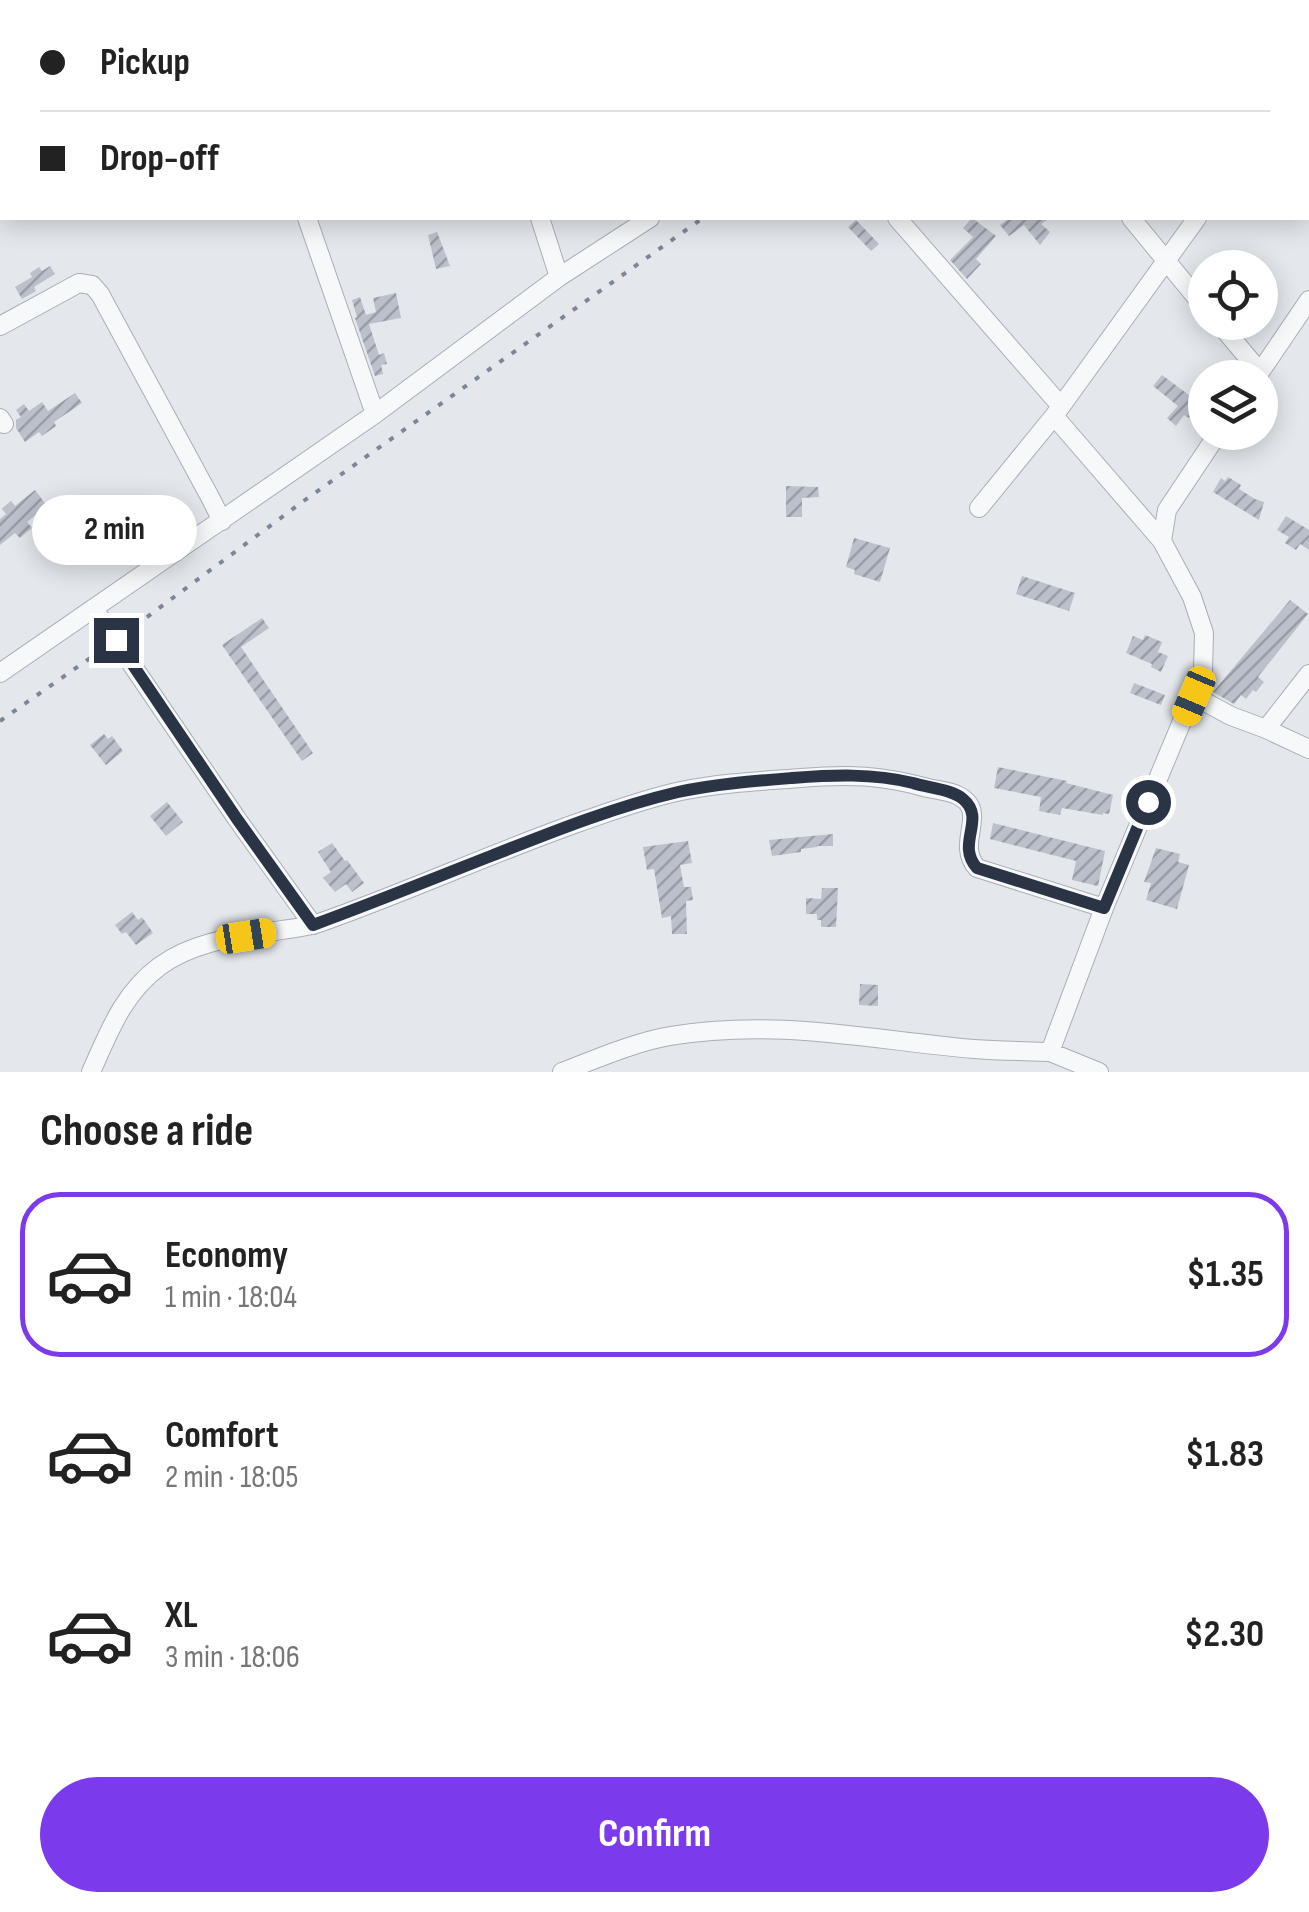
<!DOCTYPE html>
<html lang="en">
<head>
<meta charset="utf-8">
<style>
  :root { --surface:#fff; --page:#f2f2f2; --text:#222; --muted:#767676; --line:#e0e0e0; --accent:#7c3aed }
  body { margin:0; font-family:"Sofia Sans Condensed",sans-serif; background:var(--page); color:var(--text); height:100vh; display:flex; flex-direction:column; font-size:38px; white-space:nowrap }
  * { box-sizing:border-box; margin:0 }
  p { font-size:32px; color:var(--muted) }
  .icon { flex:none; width:55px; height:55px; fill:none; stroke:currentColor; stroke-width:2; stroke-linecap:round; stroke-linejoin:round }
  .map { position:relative; height:1072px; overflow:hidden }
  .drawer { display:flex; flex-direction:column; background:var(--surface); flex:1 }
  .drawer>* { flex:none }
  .banner { position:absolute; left:0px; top:0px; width:1310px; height:220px; box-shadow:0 5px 25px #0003; display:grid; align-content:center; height:220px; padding:0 40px; background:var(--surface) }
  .tools { position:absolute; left:1188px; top:250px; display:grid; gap:20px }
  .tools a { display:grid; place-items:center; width:90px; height:90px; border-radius:50%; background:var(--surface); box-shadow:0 5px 25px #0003; font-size:50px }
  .end { position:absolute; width:45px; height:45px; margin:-22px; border:12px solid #2b3445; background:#fff; box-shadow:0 0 0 5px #fff }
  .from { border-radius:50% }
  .bubble { position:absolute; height:70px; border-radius:35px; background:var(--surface); box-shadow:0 5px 25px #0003; font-size:32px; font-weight:700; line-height:70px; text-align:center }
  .car { position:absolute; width:30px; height:60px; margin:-30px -15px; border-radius:12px; box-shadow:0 0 8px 2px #0007; background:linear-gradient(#f5c518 24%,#345 0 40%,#f5c518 0 76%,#345 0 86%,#f5c518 0) }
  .banner b { display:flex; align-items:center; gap:35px; height:95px; font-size:38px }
  .banner b+b { border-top:2px solid var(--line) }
  .banner i { width:25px; height:25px; background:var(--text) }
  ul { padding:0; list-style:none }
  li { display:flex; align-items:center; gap:30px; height:165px; margin:0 20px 15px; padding:0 20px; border:5px solid transparent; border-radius:40px }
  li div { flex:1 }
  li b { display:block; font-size:38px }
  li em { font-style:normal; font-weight:700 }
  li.on { border-color:var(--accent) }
  li>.icon { width:90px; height:90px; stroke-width:1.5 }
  h2 { padding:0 40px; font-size:45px; line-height:120px }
  .cta { display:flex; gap:20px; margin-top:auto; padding:20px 40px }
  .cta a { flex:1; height:115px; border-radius:60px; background:var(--accent); color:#fff; font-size:40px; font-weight:700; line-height:115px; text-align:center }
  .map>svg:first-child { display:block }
</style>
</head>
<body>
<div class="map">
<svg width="1309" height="1072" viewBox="0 0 1309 1072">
  <defs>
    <pattern id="building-hatch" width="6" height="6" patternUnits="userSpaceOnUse" patternTransform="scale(2.5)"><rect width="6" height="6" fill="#bbc0ca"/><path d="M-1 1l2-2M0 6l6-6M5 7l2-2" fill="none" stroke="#989da6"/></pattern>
  </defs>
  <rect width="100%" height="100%" fill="#e4e7ec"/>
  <path fill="url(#building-hatch)" d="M972 218 996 236 976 259 981 264 967 279 950 260 973 237 963 228Z
    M1010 218H1050L1041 224 1050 232 1040 245 1024 225 1009 236 1000 225Z
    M856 220 879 244 871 251 848 227Z
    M437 232 450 266 436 269 428 235Z
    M50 266 55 274 34 287 36 291 22 299 15 287 32 277 30 273 39 267 42 271Z
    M396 293 401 318 369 324 379 355 384 353 387 364 381 365 383 374 375 376 355 318 357 317 352 300 360 297 366 315 376 312 373 298Z
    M1162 375 1193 398 1197 393 1205 399V427L1184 415 1176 426 1167 418 1178 406 1153 386Z
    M75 393 82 403 54 422 56 426 42 436 39 432 25 442 16 428V420L21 417 16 410 24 404 29 411 42 402 48 411Z
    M1228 477 1241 485 1239 489 1255 499 1264 502 1259 520 1213 492 1221 478 1225 481Z
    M786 486 818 487 819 497 802 498V517H786Z
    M35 490 47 506 27 522 32 528 20 538 15 533 0 545V519L6 514 2 509 11 501 15 506Z
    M1286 516 1309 530V550L1300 544 1296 550 1285 543 1289 537 1277 530Z
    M854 538 890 548 880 582 854 574 855 570 846 567Z
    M1022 576 1075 593 1069 611 1016 594Z
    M1290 600 1308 614 1258 677 1264 682 1256 692 1253 690 1246 699 1241 695 1234 704 1213 692Z
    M262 618 269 628 241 647 313 753 302 761 222 645Z
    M1145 635 1162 642 1158 652 1168 656 1161 672 1151 667 1152 664 1126 653 1133 636 1143 640Z
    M1134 683 1165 695 1161 705 1130 693Z
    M104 734 108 739 112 736 123 751 106 765 90 745Z
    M998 767 1067 781 1066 783 1113 795 1109 814 1103 813V815L1062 808 1060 815 1039 811 1041 797 994 788Z
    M167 802 183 822 166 836 150 816Z
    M993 823 1105 851 1098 886 1072 880 1076 861 990 839Z
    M833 834V846H817V847L801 849V852L772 856 769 840Z
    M688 841 692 863 680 865 684 887H691L693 900 686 901 687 934H672L671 916 662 918 654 869 647 870 643 847Z
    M332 843 345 861 347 860 364 883 352 892 346 884 335 892 323 878 331 872 318 852Z
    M1156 848 1180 854 1178 862 1189 865 1177 909 1146 900 1151 883 1144 882Z
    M822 888H838L836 927H821V920H817V914H806V898L821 899Z
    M132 912 138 920 142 917 153 933 136 945 126 932 122 934 115 925Z
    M860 984 878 985V1006L859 1005Z"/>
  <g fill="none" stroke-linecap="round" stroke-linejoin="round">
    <defs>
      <path id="street" d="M231 0 232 2
        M462 0 463 2
        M663 0 664 2
        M1188 1 1189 2
        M1308 69 1309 67
        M1308 136 1309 137
        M307 218 375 414
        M540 218 559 277
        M897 218 1060 405
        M1131 218 1205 308
        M1218 322 1260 372
        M0 326 79 283 92 285 100 294 211 499 222 521
        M1256 378 1309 300
        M1054 416 1162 541 1192 597 1204 633 1203 671 1104 908 1050 1052 1099 1072
        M0 418 4 424
        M979 508 1054 416 1197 218
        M1162 541 1167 510 1219 432
        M94 609 237 819 313 925
        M0 673 375 414 559 277 650 218
        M1194 696 1231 716 1266 729 1309 674
        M1266 729 1309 749
        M91 1072C109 1032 123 993 160 966 196 940 239 937 282 930 294 928 307 927 319 923 407 892 492 853 580 822 612 811 647 798 681 791 720 783 761 781 801 778 849 774 881 775 928 788 937 790 949 791 957 795 991 811 954 842 977 868L1104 908
        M562 1072C596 1059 635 1042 670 1036 776 1018 870 1040 974 1049 999 1051 1025 1051 1050 1052"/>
    </defs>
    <use href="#street" stroke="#a9aeb7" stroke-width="20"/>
    <use href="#street" stroke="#f7f8fa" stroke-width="18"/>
    <path stroke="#7d8696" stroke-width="4" stroke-dasharray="5 10" stroke-linecap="butt" d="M1006 2 1009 0
      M0 721 116 640 305 500 703 218"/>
  </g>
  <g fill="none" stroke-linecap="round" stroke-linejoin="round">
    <path stroke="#2b3445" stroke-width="12" d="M116 640 237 819 313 925C373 903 432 879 491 856 552 832 614 807 678 792 715 784 754 781 792 778 833 775 872 773 913 783 928 788 951 789 963 799 987 819 955 844 977 868L1104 908 1148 802"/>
  </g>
</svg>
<div class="tools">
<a><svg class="icon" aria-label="locate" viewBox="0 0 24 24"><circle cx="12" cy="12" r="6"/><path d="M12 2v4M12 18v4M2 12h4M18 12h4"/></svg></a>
<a><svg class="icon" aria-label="layers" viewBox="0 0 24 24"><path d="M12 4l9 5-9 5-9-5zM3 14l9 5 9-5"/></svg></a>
</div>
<i class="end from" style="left:1148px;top:802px"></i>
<i class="end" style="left:116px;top:640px"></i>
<div class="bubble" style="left:32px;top:495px;width:165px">2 min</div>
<i class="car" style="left:1194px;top:696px;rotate:203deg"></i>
<i class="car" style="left:246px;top:936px;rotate:81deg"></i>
<div class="banner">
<b><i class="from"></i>Pickup</b>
<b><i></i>Drop-off</b>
</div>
</div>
<section class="drawer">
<h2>Choose a ride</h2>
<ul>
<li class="on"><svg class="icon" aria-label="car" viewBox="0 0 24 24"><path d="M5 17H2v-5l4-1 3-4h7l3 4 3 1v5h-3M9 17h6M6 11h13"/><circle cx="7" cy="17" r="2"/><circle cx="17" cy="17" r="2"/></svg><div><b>Economy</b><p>1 min · 18:04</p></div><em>$1.35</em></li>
<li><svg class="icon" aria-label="car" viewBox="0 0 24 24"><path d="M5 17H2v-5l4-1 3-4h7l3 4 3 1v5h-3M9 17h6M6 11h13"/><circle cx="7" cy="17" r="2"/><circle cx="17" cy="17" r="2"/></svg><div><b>Comfort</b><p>2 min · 18:05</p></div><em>$1.83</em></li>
<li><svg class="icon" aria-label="car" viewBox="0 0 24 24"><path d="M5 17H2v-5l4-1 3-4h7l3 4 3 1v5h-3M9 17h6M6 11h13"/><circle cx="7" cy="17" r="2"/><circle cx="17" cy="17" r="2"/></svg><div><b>XL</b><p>3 min · 18:06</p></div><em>$2.30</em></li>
</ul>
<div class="cta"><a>Confirm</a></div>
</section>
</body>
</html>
